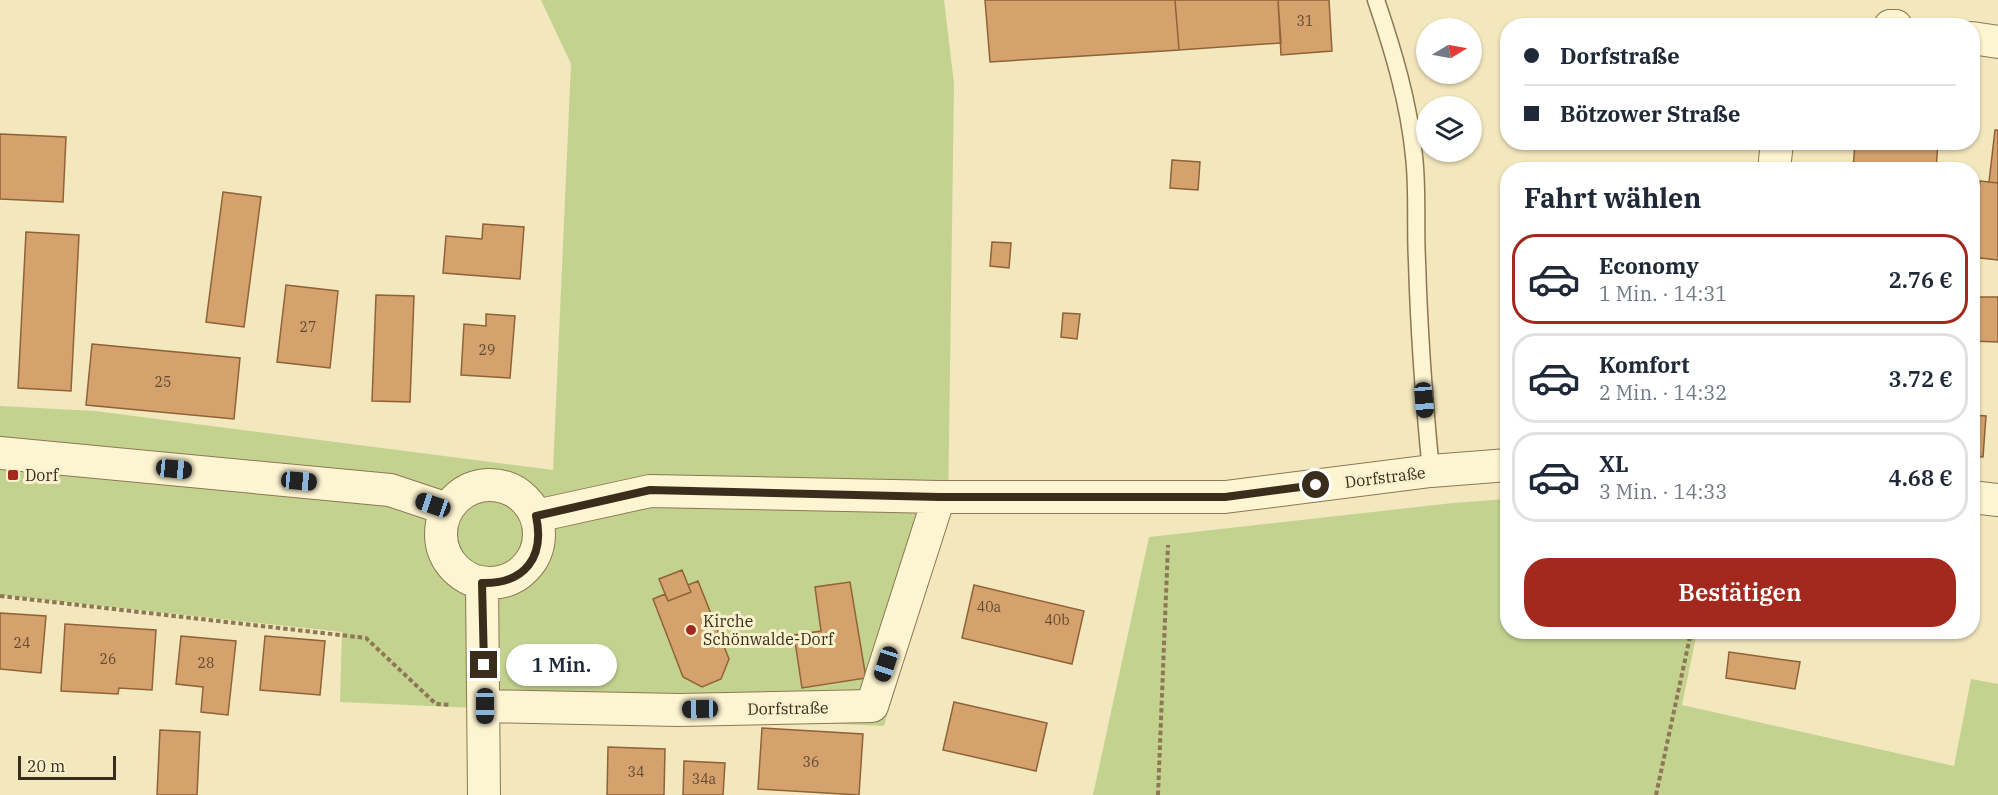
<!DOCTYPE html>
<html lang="de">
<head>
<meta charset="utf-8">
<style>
  :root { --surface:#fff; --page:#f2f2f3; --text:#1f2937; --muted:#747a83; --line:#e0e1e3; --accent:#a3281d }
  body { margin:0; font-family:"IBM Plex Serif",serif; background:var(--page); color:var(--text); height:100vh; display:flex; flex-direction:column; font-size:22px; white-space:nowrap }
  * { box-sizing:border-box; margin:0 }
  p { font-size:20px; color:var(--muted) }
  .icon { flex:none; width:33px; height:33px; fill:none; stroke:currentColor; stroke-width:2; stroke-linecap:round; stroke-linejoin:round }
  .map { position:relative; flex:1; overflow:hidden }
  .drawer { position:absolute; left:1500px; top:162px; width:480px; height:477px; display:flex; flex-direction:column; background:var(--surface); border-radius:24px; box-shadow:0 2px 4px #0004 }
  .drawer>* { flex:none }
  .top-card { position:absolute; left:1500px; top:18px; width:480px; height:132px; border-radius:24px; box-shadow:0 2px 4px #0004; display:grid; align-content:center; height:132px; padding:0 24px; background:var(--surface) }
  .needle { width:39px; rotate:80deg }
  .controls { position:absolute; left:1416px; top:18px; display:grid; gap:12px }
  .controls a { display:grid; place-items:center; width:66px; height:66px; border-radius:50%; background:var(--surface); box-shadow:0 2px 4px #0004; font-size:30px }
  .scale { position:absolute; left:18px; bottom:15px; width:98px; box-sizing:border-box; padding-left:6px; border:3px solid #3a2d1b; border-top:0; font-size:16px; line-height:21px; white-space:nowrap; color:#3a2d1b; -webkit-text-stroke:4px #f9f1ce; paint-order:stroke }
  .end { position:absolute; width:27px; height:27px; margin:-14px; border:8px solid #3a2d1b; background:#fff; box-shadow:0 0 0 3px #fff }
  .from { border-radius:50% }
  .bubble { position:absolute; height:42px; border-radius:21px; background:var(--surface); box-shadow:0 2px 4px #0004; font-size:20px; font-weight:600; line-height:42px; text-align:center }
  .car { position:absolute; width:18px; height:36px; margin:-18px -9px; border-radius:8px; box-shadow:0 0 4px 2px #0007; background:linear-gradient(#222 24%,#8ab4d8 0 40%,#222 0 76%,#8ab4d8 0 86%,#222 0) }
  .top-card b { display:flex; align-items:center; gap:21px; height:57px; font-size:22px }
  .top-card b+b { border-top:2px solid var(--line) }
  .top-card i { width:15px; height:15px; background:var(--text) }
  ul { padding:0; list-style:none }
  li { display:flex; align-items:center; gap:18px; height:90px; margin:0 12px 9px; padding:0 12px; border:3px solid var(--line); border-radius:24px }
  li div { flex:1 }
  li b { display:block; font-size:22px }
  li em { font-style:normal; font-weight:600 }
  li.active { border-color:var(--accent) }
  li>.icon { width:54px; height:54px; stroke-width:1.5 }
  h2 { padding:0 24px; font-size:27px; line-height:72px }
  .cta { display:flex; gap:12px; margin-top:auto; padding:12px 24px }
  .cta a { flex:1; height:69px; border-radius:24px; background:var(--accent); color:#fff; font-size:24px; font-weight:600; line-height:69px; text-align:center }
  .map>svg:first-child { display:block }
</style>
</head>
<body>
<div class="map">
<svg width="1998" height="795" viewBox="0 0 1998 795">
  <rect width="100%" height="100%" fill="#f3e7bd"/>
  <path fill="#c4d290" d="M541 0H944L954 84 948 512 884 726 340 702 342 632 0 595V406L95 411 553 470 571 64Z
    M1507 499 1508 632H1697L1682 705 1954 766 1971 679 1998 684V795H1093L1149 537 1453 503Z"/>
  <path fill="#d5a26e" stroke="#8f6237" stroke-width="1.5" d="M985 0H1175L1179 50 990 62Z
    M1175 0H1278L1281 43 1179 50Z
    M1278 0H1329L1332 51 1281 55Z
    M1995 130H1998V183L1989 182Z
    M0 134 66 137 63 202 0 199Z
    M1855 142H1938L1936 170H1853Z
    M1172 160 1200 162 1198 190 1170 188Z
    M1980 181 1998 183V260L1972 257Z
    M223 192 261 197 244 327 206 322Z
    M483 224 524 227 520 279 443 273 446 236 482 239Z
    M26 232 79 235 71 391 18 388Z
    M992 242 1011 243 1009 268 990 266Z
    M286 285 338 291 330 368 277 362Z
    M376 295 414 296 410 402 372 401Z
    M1972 297H1998V342L1972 341Z
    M1063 313 1080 314 1077 339 1061 337Z
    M486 314 515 316 510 378 461 375 464 324 486 326Z
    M92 344 240 358 234 419 86 405Z
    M1972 415 1986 416 1983 457 1972 456Z
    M682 570 691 592 668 601 659 579Z
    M698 581 729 659 721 679 702 687 683 677 653 599 665 594 668 601 691 592 688 585Z
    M850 582 866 678 802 688 794 635 821 631 815 587Z
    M974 585 1084 611 1072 664 962 638Z
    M0 613 46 616 41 673 0 669Z
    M65 624 156 630 152 690 119 688 118 694 61 691Z
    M181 636 236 641 228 715 201 712 203 687 176 684Z
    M265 636 325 641 320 695 260 690Z
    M1729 652 1800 662 1795 689 1726 678Z
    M954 702 1047 723 1036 771 943 750Z
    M762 728 863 734 859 795 758 789Z
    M160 730 200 732 197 795H157Z
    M608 747 665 749 664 795H607Z
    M684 761 725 763 723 795H683Z"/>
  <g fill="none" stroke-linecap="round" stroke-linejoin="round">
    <defs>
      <path id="lane" d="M1376 0C1393 50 1409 103 1414 156 1418 190 1415 226 1417 261 1419 331 1424 401 1431 471"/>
      <path id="street" d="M1890 26H1896
        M1972 38 1998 42
        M1774 170 1777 142
        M0 453 390 490 447 509
        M441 534a49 49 0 1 1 98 0a49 49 0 1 1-98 0Z
        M1972 497 1998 500
        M536 516 650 491 939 497H1225L1431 471 1508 465
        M482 583 484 795
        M485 706 679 710 872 706 939 497"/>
    </defs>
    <use href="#lane" stroke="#8d7754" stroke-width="19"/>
    <use href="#street" stroke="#8d7754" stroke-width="34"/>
    <path stroke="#8d7754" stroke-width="4" stroke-dasharray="4.5 3" stroke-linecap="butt" d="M0 596 366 638 436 704 451 705
      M1158 795 1168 545
      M1656 795 1691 632"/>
    <use href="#lane" stroke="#fdf4d1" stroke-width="16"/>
    <use href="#street" stroke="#fdf4d1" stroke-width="32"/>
  </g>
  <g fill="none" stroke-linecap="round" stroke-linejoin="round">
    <path stroke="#3a2d1b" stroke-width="8" d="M484 665 482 583C525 584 545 557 536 516L650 490 939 497H1225L1316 485"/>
  </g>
  <g fill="#a3281d" stroke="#f9f1ce" stroke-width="2">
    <rect x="7" y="469" width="12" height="12" rx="3"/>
    <circle cx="691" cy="630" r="6"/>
  </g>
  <g text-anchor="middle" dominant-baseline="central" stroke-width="6" stroke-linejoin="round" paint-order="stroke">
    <g font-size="14" fill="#614a30">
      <text x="1305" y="21">31</text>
      <text x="308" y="327">27</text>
      <text x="487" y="350">29</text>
      <text x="163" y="382">25</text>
      <text x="989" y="607">40a</text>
      <text x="1057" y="620">40b</text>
      <text x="22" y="643">24</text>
      <text x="108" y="659">26</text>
      <text x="206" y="663">28</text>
      <text x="811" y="762">36</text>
      <text x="636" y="772">34</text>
      <text x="704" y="779">34a</text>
    </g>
    <g font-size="16" fill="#3a2d1b" stroke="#f9f1ce" text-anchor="start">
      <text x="25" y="475">Dorf</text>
      <text x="703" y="621">Kirche<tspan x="703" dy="18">Schönwalde-Dorf</tspan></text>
    </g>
    <g font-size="16" fill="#3a2d1b" stroke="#f9f1ce">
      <text transform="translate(1385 477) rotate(-7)">Dorfstraße</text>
      <text transform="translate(788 708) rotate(-1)">Dorfstraße</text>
    </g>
  </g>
</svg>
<div class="controls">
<a><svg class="needle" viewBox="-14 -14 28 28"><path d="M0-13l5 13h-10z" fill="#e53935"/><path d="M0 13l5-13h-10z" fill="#747a83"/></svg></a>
<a><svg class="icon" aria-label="layers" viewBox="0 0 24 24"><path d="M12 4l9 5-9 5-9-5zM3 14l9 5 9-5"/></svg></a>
</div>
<div class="scale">20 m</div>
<i class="end from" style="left:1316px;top:485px"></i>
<i class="end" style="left:484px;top:665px"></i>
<div class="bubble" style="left:506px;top:644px;width:111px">1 Min.</div>
<i class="car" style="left:1424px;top:400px;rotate:175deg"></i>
<i class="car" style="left:174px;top:469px;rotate:96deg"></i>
<i class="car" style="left:299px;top:481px;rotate:95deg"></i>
<i class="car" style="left:433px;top:505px;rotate:289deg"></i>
<i class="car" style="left:886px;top:664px;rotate:198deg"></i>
<i class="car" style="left:485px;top:706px;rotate:180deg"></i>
<i class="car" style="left:700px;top:709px;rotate:269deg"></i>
<div class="top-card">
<b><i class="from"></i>Dorfstraße</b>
<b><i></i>Bötzower Straße</b>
</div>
<section class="drawer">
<h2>Fahrt wählen</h2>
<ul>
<li class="active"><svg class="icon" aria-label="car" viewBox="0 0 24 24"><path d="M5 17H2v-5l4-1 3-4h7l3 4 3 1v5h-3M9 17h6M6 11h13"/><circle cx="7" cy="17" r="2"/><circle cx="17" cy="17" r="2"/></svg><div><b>Economy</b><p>1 Min. · 14:31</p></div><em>2.76 €</em></li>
<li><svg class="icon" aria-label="car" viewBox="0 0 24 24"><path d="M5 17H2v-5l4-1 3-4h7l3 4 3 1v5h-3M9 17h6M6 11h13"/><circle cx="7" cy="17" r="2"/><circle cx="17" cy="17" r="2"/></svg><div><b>Komfort</b><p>2 Min. · 14:32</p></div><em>3.72 €</em></li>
<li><svg class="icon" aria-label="car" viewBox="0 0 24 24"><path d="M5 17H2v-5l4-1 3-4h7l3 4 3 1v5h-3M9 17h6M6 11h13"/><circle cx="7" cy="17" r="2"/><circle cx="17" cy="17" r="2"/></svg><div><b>XL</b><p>3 Min. · 14:33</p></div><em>4.68 €</em></li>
</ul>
<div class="cta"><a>Bestätigen</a></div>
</section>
</div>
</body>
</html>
